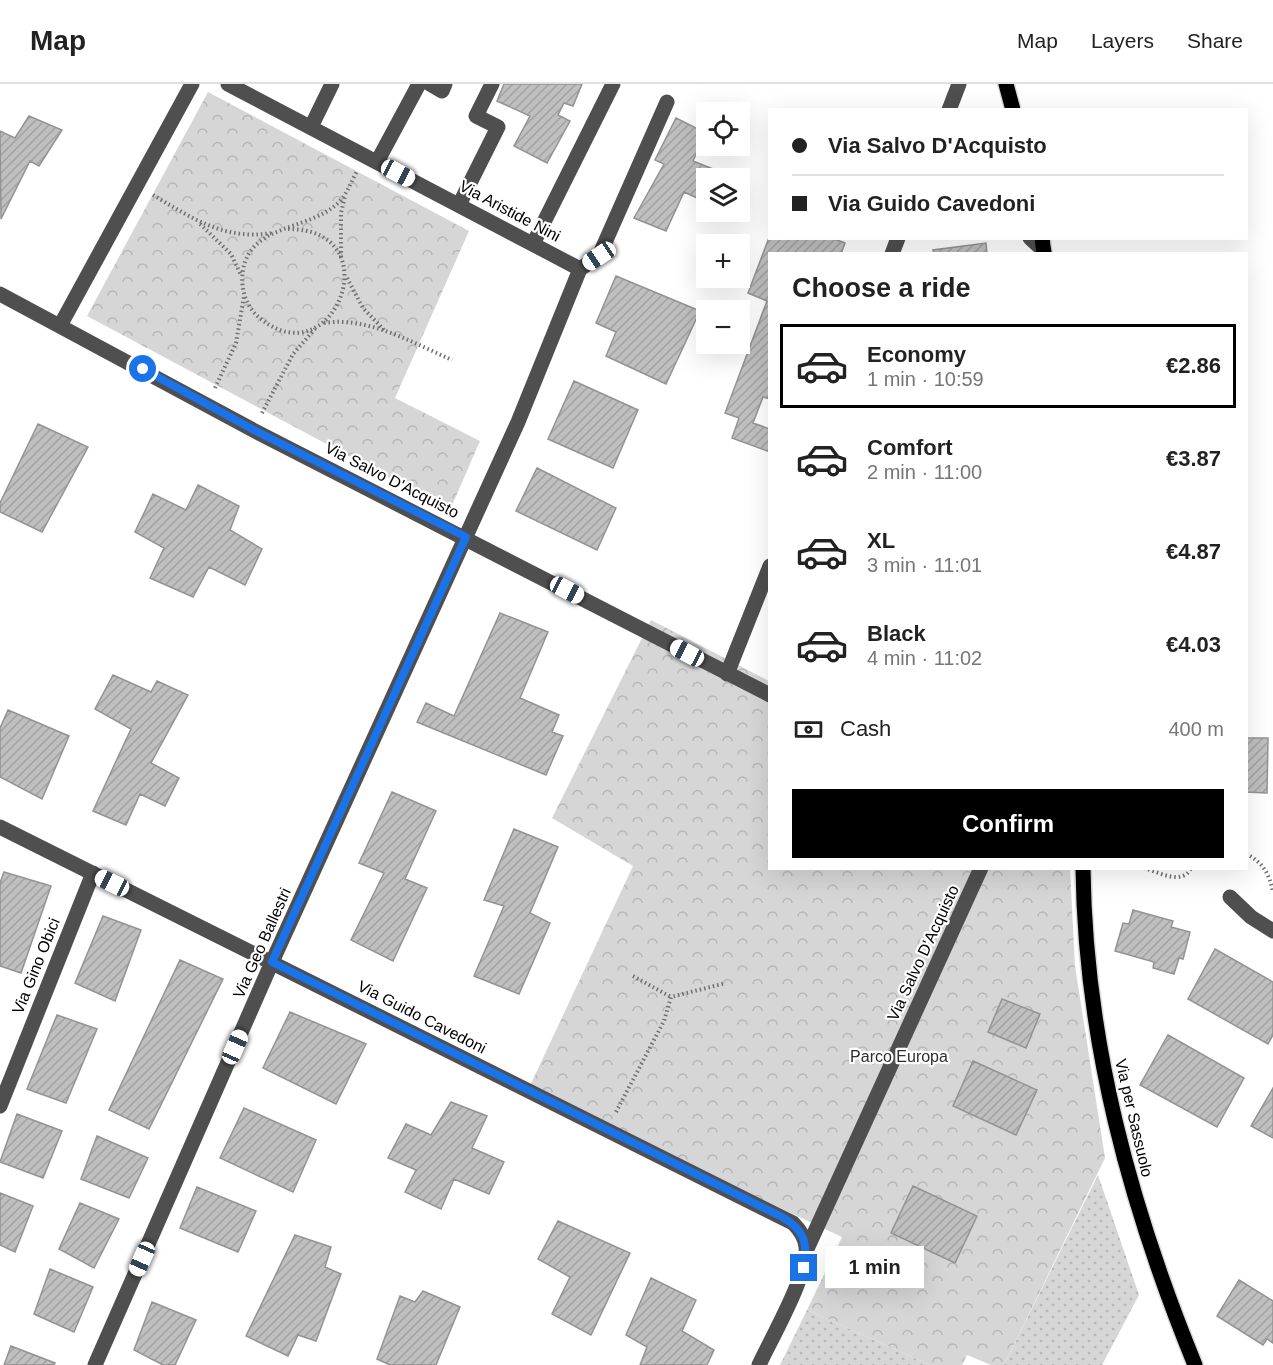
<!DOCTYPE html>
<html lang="en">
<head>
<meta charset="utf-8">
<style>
  :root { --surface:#fff; --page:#f6f6f6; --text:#222; --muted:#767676; --line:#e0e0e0; --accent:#000 }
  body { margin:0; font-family:Arial,sans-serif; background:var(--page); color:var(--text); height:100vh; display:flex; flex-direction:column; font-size:22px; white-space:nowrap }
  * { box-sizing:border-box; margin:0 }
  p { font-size:20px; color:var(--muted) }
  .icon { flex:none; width:33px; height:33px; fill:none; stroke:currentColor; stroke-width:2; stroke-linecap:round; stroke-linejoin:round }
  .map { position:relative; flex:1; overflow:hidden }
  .drawer { position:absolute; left:768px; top:168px; width:480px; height:618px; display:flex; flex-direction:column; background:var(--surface); border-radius:0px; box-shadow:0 6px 24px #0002 }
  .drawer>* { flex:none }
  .guide { position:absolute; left:768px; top:24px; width:480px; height:132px; border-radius:0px; box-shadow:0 6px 24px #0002; display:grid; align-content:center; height:132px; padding:0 24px; background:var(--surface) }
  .fabs { position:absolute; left:696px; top:18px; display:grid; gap:12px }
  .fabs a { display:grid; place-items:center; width:54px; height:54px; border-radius:0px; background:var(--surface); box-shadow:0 6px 24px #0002; font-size:30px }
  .end { position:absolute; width:27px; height:27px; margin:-14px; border:8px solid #1a73e8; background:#fff; box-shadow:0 0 0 3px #fff }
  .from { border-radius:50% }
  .bubble { position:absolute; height:42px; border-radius:0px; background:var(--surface); box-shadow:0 6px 24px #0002; font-size:20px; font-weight:600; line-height:42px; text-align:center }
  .car { position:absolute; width:18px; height:36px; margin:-18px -9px; border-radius:8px; box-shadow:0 0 4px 2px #0007; background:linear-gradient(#fff 24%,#345 0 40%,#fff 0 76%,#345 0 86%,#fff 0) }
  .guide b { display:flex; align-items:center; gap:21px; height:57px; font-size:22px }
  .guide b+b { border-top:2px solid var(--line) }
  .guide i { width:15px; height:15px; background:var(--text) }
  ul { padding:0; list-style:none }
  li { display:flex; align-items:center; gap:18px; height:84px; margin:0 12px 9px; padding:0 12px; border:3px solid transparent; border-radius:0px }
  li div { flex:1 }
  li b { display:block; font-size:22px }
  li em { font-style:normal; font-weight:600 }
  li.active { border-color:var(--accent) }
  li>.icon { width:54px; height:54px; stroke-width:1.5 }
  h2 { padding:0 24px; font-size:27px; line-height:72px }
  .pay { display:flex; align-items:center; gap:15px; height:66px; padding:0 24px; font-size:22px }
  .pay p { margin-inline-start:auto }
  .cta { display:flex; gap:12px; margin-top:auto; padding:12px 24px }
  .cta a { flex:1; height:69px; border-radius:0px; background:var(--accent); color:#fff; font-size:24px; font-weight:600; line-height:69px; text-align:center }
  header { display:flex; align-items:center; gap:36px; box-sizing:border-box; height:84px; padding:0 30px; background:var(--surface); border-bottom:2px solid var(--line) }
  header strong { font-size:28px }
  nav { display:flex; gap:33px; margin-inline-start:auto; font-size:21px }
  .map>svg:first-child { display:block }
</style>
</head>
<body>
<header>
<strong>Map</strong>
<nav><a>Map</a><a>Layers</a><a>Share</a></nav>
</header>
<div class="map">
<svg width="1273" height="1281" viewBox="0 0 1273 1281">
  <defs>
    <pattern id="forest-crowns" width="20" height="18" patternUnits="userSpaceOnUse" patternTransform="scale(1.5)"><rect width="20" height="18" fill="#d6d6d6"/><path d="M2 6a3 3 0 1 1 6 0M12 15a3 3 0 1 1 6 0" fill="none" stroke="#b6b6b6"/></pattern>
    <pattern id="garden-dots" width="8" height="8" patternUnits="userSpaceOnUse" patternTransform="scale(1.5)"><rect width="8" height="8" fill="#d6d6d6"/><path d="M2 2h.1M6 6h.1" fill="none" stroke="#b6b6b6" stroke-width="1.8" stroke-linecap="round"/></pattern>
    <pattern id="building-hatch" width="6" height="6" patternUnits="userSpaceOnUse" patternTransform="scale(1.5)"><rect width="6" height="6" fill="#bfbfbf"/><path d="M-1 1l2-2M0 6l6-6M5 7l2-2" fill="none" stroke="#a2a2a2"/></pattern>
  </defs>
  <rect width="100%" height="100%" fill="#fff"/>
  <path fill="url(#forest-crowns)" d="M208 8 469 147 395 314 480 357 450 426 87 232Z
    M651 536 769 597 770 784 1070 785 1075 882 1105 1074 1004 1281H991L967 1271 962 1281H930L807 1226 842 1153 528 1006 633 782 552 734Z"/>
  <path fill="url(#garden-dots)" d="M1098 1091 1139 1211 1102 1281H1004Z
    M807 1226 930 1281H780Z"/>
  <path fill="url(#building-hatch)" stroke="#939393" stroke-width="1.5" d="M504 0H582L573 22 564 19 558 31 570 37 547 79 514 62 530 32 497 17Z
    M29 32 62 46 39 82 30 77 1 135 0 47 15 54Z
    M676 34 706 49 693 77 733 93 706 94V118L684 108 666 147 634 134 664 80 655 76Z
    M770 151V154H832L845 159 841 170H770V315L763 313 753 339 770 345V368L732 354 739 334 725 329 767 217 748 209Z
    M986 159 987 170H934L933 166Z
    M616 192 700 227 666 300 606 272 616 248 596 239Z
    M574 297 638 326 613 384 548 355Z
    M38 340 88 363 42 448 0 428V419Z
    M537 384 616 424 597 466 516 427Z
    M198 401 239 422 230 446 262 465 245 501 209 483 193 513 150 494 164 464 135 448 153 410 186 426Z
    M500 529 548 548 520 614 559 631 552 648 563 652 546 691 417 638 426 619 454 632Z
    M113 591 151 608 157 597 188 611 151 679 179 694 165 722 140 710 126 741 93 727 131 645 95 625Z
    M8 626 69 652 42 715 0 693V644Z
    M1246 654H1268L1267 709 1246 708Z
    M392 708 436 727 405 795 427 804 393 877 351 856 384 789 359 779Z
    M514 745 558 763 530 829 550 839 519 910 474 892 504 822 484 816Z
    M4 788 51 802 21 889 0 882V799Z
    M1133 826 1173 837 1171 843 1190 848 1183 875 1179 874 1174 890 1153 884 1154 878 1115 867 1123 839 1129 840Z
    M103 832 141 846 115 917 75 899Z
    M1215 865 1273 898V951L1268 960 1188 915Z
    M180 876 223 895 149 1045 109 1026Z
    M1002 915 1040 930 1026 964 988 948Z
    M290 928 366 960 336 1020 263 984Z
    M57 931 97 945 66 1019 27 1005Z
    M1168 951 1244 994 1217 1043 1140 1001Z
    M973 977 1037 1006 1016 1051 953 1022Z
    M1273 1004V1054L1251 1042Z
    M451 1018 487 1032 472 1064 504 1078 489 1110 454 1095 441 1125 405 1108 416 1086 388 1074 406 1040 431 1051Z
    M244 1024 316 1056 293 1108 220 1074Z
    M17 1030 62 1047 43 1094 0 1078Z
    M97 1052 148 1074 129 1114 81 1095Z
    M913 1102 977 1132 955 1179 891 1149Z
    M197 1103 256 1127 238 1168 180 1144Z
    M0 1109 33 1122 15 1168 0 1161Z
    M80 1119 119 1135 94 1184 59 1165Z
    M558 1137 630 1169 591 1251 552 1230 570 1193 538 1175Z
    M295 1151 331 1163 325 1183 341 1190 316 1257 298 1251 288 1272 246 1252Z
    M50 1185 93 1203 74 1248 34 1230Z
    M651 1194 696 1216 682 1247 714 1266 707 1281H640L647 1263 626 1251Z
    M1239 1196 1273 1217V1259L1267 1255 1263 1261 1217 1232Z
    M423 1207 460 1223 436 1281H390L377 1275 400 1212 415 1218Z
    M152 1218 196 1236 175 1281H163L134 1266Z
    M11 1262 55 1279 54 1281H4Z"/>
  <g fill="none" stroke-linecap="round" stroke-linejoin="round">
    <defs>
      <path id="major" d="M1006 0 1013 26
        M1042 154 1044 170
        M1083 784C1085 957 1130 1122 1195 1281"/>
    </defs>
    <use href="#major" stroke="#dbdbdb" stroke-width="18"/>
    <path stroke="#717171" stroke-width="4" stroke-dasharray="1.5 3" stroke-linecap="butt" d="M153 111C190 133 225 157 271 149
      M200 140 231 170 241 191
      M288 145C392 145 334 294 261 235 246 224 240 204 243 186 251 139 310 147 339 118 347 110 351 98 357 87
      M341 173V129L345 112
      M347 194 363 224 384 246
      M324 239C368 232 413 259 452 276
      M215 304 236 259 244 212
      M262 329 293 270 315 245
      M1246 770C1263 778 1270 791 1273 809
      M1144 784C1158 788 1183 802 1191 784
      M633 892 671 913
      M616 1028 664 937 671 913 726 899"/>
    <path stroke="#4f4f4f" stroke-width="15" d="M430 0 442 7 445 0
      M949 26 959 0
      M311 43 332 0
      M377 78 419 0
      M459 121 498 43 476 32 492 0
      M1030 154 1044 167
      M533 160 613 0
      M892 170 898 154
      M580 185 599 172 667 18
      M0 210 253 346 770 611
      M61 240 192 0
      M727 590 770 482
      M0 743 793 1139C800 1146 805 1153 806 1163 809 1189 771 1255 759 1281
      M1230 813 1251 833 1273 847
      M0 1022 93 789
      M807 1165 981 784
      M95 1281 272 878 518 338 580 185 228 0"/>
    <use href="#major" stroke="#000" stroke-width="15"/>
  </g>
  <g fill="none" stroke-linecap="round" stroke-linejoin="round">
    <path stroke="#1a73e8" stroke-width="8" d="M143 285 254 346 466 453 272 878 782 1133C805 1146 808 1160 804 1184"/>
  </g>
  <g text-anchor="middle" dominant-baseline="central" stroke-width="4.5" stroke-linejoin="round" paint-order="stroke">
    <g font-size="16" fill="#000" stroke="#fff">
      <text transform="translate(510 127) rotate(28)">Via Aristide Nini</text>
      <text transform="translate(392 396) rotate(27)">Via Salvo D'Acquisto</text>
      <text transform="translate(262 859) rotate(-66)">Via Geo Ballestri</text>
      <text transform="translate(923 869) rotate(-65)">Via Salvo D'Acquisto</text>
      <text transform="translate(36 882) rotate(-68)">Via Gino Obici</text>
      <text transform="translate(422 933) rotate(27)">Via Guido Cavedoni</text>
      <text transform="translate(1134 1034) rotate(77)">Via per Sassuolo</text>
    </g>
    <g font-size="16" fill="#2d2d2d" stroke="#fff">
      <text x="899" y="972">Parco Europa</text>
    </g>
  </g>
</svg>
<div class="fabs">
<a><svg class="icon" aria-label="locate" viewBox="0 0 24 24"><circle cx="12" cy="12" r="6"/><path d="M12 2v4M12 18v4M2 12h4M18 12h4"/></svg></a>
<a><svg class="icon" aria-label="layers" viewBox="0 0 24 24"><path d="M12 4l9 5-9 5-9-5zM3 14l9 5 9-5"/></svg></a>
<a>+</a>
<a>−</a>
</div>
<i class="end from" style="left:143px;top:285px"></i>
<i class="end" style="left:804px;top:1184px"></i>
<div class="bubble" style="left:825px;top:1162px;width:99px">1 min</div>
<i class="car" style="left:398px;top:89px;rotate:118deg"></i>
<i class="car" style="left:599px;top:172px;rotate:236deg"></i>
<i class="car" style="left:567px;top:506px;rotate:118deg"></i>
<i class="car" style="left:687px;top:569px;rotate:298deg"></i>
<i class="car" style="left:112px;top:799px;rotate:296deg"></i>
<i class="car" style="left:235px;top:963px;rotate:24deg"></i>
<i class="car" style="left:142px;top:1175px;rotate:204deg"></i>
<div class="guide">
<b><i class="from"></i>Via Salvo D'Acquisto</b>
<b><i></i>Via Guido Cavedoni</b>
</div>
<section class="drawer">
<h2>Choose a ride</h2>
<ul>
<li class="active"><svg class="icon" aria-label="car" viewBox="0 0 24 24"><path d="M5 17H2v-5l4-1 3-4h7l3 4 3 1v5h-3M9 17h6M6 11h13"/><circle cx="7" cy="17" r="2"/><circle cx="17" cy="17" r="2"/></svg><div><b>Economy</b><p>1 min · 10:59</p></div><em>€2.86</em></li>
<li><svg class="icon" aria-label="car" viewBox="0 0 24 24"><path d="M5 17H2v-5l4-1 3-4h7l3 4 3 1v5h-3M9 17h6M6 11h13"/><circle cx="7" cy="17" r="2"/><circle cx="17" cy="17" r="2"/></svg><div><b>Comfort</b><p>2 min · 11:00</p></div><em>€3.87</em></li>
<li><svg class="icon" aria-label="car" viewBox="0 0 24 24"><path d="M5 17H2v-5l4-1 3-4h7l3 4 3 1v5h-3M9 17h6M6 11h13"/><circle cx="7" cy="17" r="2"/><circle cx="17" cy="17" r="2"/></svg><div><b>XL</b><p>3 min · 11:01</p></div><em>€4.87</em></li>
<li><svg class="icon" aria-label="car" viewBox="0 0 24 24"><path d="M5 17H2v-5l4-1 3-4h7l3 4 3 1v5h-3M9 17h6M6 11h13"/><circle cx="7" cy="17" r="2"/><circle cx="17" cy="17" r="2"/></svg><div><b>Black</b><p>4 min · 11:02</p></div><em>€4.03</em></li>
</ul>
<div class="pay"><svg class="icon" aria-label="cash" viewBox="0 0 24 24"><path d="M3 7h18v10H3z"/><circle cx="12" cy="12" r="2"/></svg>Cash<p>400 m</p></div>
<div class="cta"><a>Confirm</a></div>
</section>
</div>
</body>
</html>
